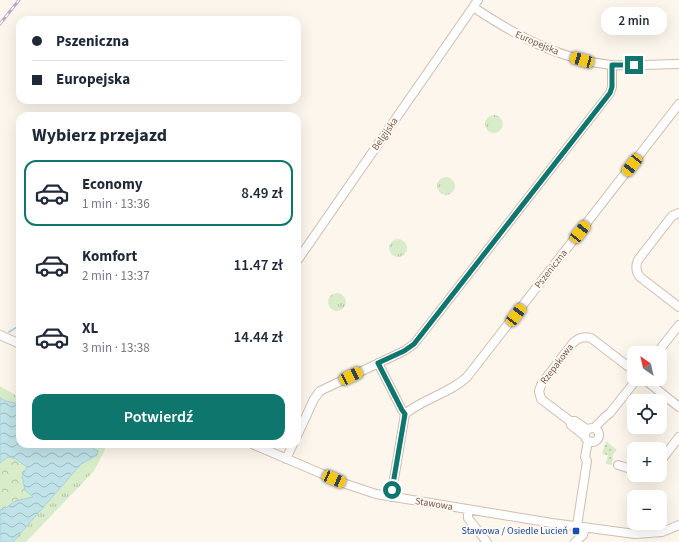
<!DOCTYPE html>
<html lang="pl">
<head>
<meta charset="utf-8">
<style>
  :root { --surface:#fff; --page:#f6f6f7; --text:#1f2937; --muted:#747a83; --line:#e0e1e3; --accent:#0f766e }
  body { margin:0; font-family:"Source Sans 3",sans-serif; background:var(--page); color:var(--text); height:100vh; display:flex; flex-direction:column; font-size:15px; white-space:nowrap }
  * { box-sizing:border-box; margin:0 }
  p { font-size:13px; color:var(--muted) }
  .icon { flex:none; width:22px; height:22px; fill:none; stroke:currentColor; stroke-width:2; stroke-linecap:round; stroke-linejoin:round }
  .map { position:relative; flex:1; overflow:hidden }
  .drawer { position:absolute; left:16px; top:112px; width:285px; height:336px; display:flex; flex-direction:column; background:var(--surface); border-radius:12px; box-shadow:0 4px 16px #0002 }
  .drawer>* { flex:none }
  .top-card { position:absolute; left:16px; top:16px; width:285px; height:88px; border-radius:12px; box-shadow:0 4px 16px #0002; display:grid; align-content:center; height:88px; padding:0 16px; background:var(--surface) }
  .needle { width:26px; rotate:326deg }
  .controls { position:absolute; left:627px; top:346px; display:grid; gap:8px }
  .controls a { display:grid; place-items:center; width:40px; height:40px; border-radius:8px; background:var(--surface); box-shadow:0 4px 16px #0002; font-size:20px }
  .end { position:absolute; width:18px; height:18px; margin:-9px; border:5px solid #0f766e; background:#fff; box-shadow:0 0 0 2px #fff }
  .from { border-radius:50% }
  .bubble { position:absolute; height:28px; border-radius:12px; background:var(--surface); box-shadow:0 4px 16px #0002; font-size:13px; font-weight:600; line-height:28px; text-align:center }
  .car { position:absolute; width:12px; height:24px; margin:-12px -6px; border-radius:5px; box-shadow:0 0 3px 1px #0007; background:linear-gradient(#f5c518 24%,#345 0 40%,#f5c518 0 76%,#345 0 86%,#f5c518 0) }
  .top-card b { display:flex; align-items:center; gap:14px; height:38px; font-size:15px }
  .top-card b+b { border-top:1px solid var(--line) }
  .top-card i { width:10px; height:10px; background:var(--text) }
  ul { padding:0; list-style:none }
  li { display:flex; align-items:center; gap:12px; height:66px; margin:0 8px 6px; padding:0 8px; border:2px solid transparent; border-radius:12px }
  li div { flex:1 }
  li b { display:block; font-size:15px }
  li em { font-style:normal; font-weight:600 }
  li.on { border-color:var(--accent) }
  li>.icon { width:36px; height:36px; stroke-width:1.5 }
  h2 { padding:0 16px; font-size:18px; line-height:48px }
  .primary-button { display:flex; gap:8px; margin-top:auto; padding:8px 16px }
  .primary-button a { flex:1; height:46px; border-radius:12px; background:var(--accent); color:#fff; font-size:16px; font-weight:600; line-height:46px; text-align:center }
  .map>svg:first-child { display:block }
</style>
</head>
<body>
<div class="map">
<svg width="679" height="542" viewBox="0 0 679 542">
  <defs>
    <pattern id="grass-tufts" width="24" height="20" patternUnits="userSpaceOnUse"><rect width="24" height="20" fill="#d8ecc9"/><path d="M3 7l-1-3M5 7V3M7 7l1-3M15 17l-1-3M17 17v-4M19 17l1-3" fill="none" stroke="#b4c2a5"/></pattern>
    <pattern id="forest-crowns" width="20" height="18" patternUnits="userSpaceOnUse"><rect width="20" height="18" fill="#d8ecc9"/><path d="M2 6a3 3 0 1 1 6 0M12 15a3 3 0 1 1 6 0" fill="none" stroke="#b4c2a5"/></pattern>
    <pattern id="park-dots" width="8" height="8" patternUnits="userSpaceOnUse"><rect width="8" height="8" fill="#d8ecc9"/><path d="M2 2h.1M6 6h.1" fill="none" stroke="#b4c2a5" stroke-width="1.8" stroke-linecap="round"/></pattern>
    <pattern id="water-waves" width="16" height="10" patternUnits="userSpaceOnUse"><rect width="16" height="10" fill="#bfe3e8"/><path d="M0 5q4-4 8 0t8 0" fill="none" stroke="#a0bbbe"/></pattern>
  </defs>
  <rect width="100%" height="100%" fill="#fdf6ec"/>
  <path fill="url(#grass-tufts)" d="M485 124a9 9 0 1 1 18 0a9 9 0 1 1-18 0Z
    M437 186a9 9 0 1 1 18 0a9 9 0 1 1-18 0Z
    M389 248a9 9 0 1 1 18 0a9 9 0 1 1-18 0Z
    M328 302a9 9 0 1 1 18 0a9 9 0 1 1-18 0Z
    M0 386 20 398V410L15 403 6 401 0 398Z
    M86 444H106L104 452 94 471 26 542H13L81 464 97 455 98 451Z"/>
  <path fill="url(#forest-crowns)" d="M8 457 16 459 27 467 33 498 15 501 3 510 0 509V463Z"/>
  <path fill="url(#park-dots)" d="M606 441 617 450 613 454 612 465 606 464 608 455 602 454Z"/>
  <path fill="url(#water-waves)" stroke="#a5d3da" d="M0 398 6 401 15 403 20 410V444H86L98 451 97 455 81 464 13 542H0V509L3 510 15 501 33 497 25 490 22 476 27 467 16 459 8 457 0 463Z"/>
  <g fill="none" stroke-linecap="round" stroke-linejoin="round">
    <path stroke="#a5d3da" stroke-width="1.5" d="M9 332 20 325"/>
    <defs>
      <path id="minor" d="M473 7C515 35 560 60 611 65 633 66 657 64 679 64
        M679 213 672 216 638 260C635 267 636 272 640 277L679 307
        M297 261 478 0
        M0 335 20 344
        M657 353 679 325
        M378 363 402 410 405 414 391 497
        M644 379 679 407
        M405 414C424 398 449 394 467 377L679 104
        M570 421H575L588 430
        M585 435a7 7 0 1 1 14 0a7 7 0 1 1-14 0Z
        M594 428 605 417 610 413 637 379
        M297 436 314 399 320 391 404 351 414 344 610 93 612 87V65
        M585 436 571 425 570 421 541 399 539 391 542 383 573 343C578 338 583 336 591 338L634 371
        M252 444 346 484 376 494 552 523 635 534 662 532 679 525
        M286 459 293 444
        M660 462 679 437
        M618 465 634 470
        M468 509V518L487 542
        M577 526 587 461 585 457 588 441
        M575 542 583 535 585 527"/>
    </defs>
    <use href="#minor" stroke="#d1beb0" stroke-width="10"/>
    <use href="#minor" stroke="#fff" stroke-width="8"/>
    <defs>
      <path id="rail" d="M0 24 19 0"/>
    </defs>
    <use href="#rail" stroke="#b9a8c9" stroke-width="3"/>
    <use href="#rail" stroke="#fffaf3" stroke-width="1.5" stroke-dasharray="4.5" stroke-linecap="butt"/>
  </g>
  <g fill="none" stroke-linecap="round" stroke-linejoin="round">
    <path stroke="#0f766e" stroke-width="5" d="M392 490 405 414 402 410 378 363 404 351 414 344 610 93 612 87V65H634"/>
  </g>
  <rect fill="#1a4fb4" stroke="#fffaf3" stroke-width="1.5" x="572" y="527" width="8" height="8" rx="2"/>
  <g text-anchor="middle" dominant-baseline="central" stroke-width="4" stroke-linejoin="round" paint-order="stroke">
    <g font-size="10" fill="#7a5c4d" stroke="#fffaf3">
      <text transform="translate(537 43) rotate(23)">Europejska</text>
      <text transform="translate(385 134) rotate(-55)">Belgijska</text>
      <text transform="translate(551 269) rotate(-52)">Pszeniczna</text>
      <text transform="translate(557 364) rotate(-53)">Rzepakowa</text>
      <text transform="translate(434 504) rotate(9)">Stawowa</text>
    </g>
    <g font-size="10" fill="#164399" stroke="#fffaf3" text-anchor="end">
      <text x="568" y="531">Stawowa / Osiedle Lucień</text>
    </g>
  </g>
</svg>
<div class="controls">
<a><svg class="needle" viewBox="-14 -14 28 28"><path d="M0-13l5 13h-10z" fill="#e53935"/><path d="M0 13l5-13h-10z" fill="#747a83"/></svg></a>
<a><svg class="icon" aria-label="locate" viewBox="0 0 24 24"><circle cx="12" cy="12" r="6"/><path d="M12 2v4M12 18v4M2 12h4M18 12h4"/></svg></a>
<a>+</a>
<a>−</a>
</div>
<i class="end from" style="left:392px;top:490px"></i>
<i class="end" style="left:634px;top:65px"></i>
<div class="bubble" style="left:601px;top:7px;width:66px">2 min</div>
<i class="car" style="left:582px;top:60px;rotate:286deg"></i>
<i class="car" style="left:632px;top:165px;rotate:218deg"></i>
<i class="car" style="left:580px;top:232px;rotate:38deg"></i>
<i class="car" style="left:516px;top:315px;rotate:37deg"></i>
<i class="car" style="left:351px;top:376px;rotate:64deg"></i>
<i class="car" style="left:334px;top:479px;rotate:113deg"></i>
<div class="top-card">
<b><i class="from"></i>Pszeniczna</b>
<b><i></i>Europejska</b>
</div>
<section class="drawer">
<h2>Wybierz przejazd</h2>
<ul>
<li class="on"><svg class="icon" aria-label="car" viewBox="0 0 24 24"><path d="M5 17H2v-5l4-1 3-4h7l3 4 3 1v5h-3M9 17h6M6 11h13"/><circle cx="7" cy="17" r="2"/><circle cx="17" cy="17" r="2"/></svg><div><b>Economy</b><p>1 min · 13:36</p></div><em>8.49 zł</em></li>
<li><svg class="icon" aria-label="car" viewBox="0 0 24 24"><path d="M5 17H2v-5l4-1 3-4h7l3 4 3 1v5h-3M9 17h6M6 11h13"/><circle cx="7" cy="17" r="2"/><circle cx="17" cy="17" r="2"/></svg><div><b>Komfort</b><p>2 min · 13:37</p></div><em>11.47 zł</em></li>
<li><svg class="icon" aria-label="car" viewBox="0 0 24 24"><path d="M5 17H2v-5l4-1 3-4h7l3 4 3 1v5h-3M9 17h6M6 11h13"/><circle cx="7" cy="17" r="2"/><circle cx="17" cy="17" r="2"/></svg><div><b>XL</b><p>3 min · 13:38</p></div><em>14.44 zł</em></li>
</ul>
<div class="primary-button"><a>Potwierdź</a></div>
</section>
</div>
</body>
</html>
